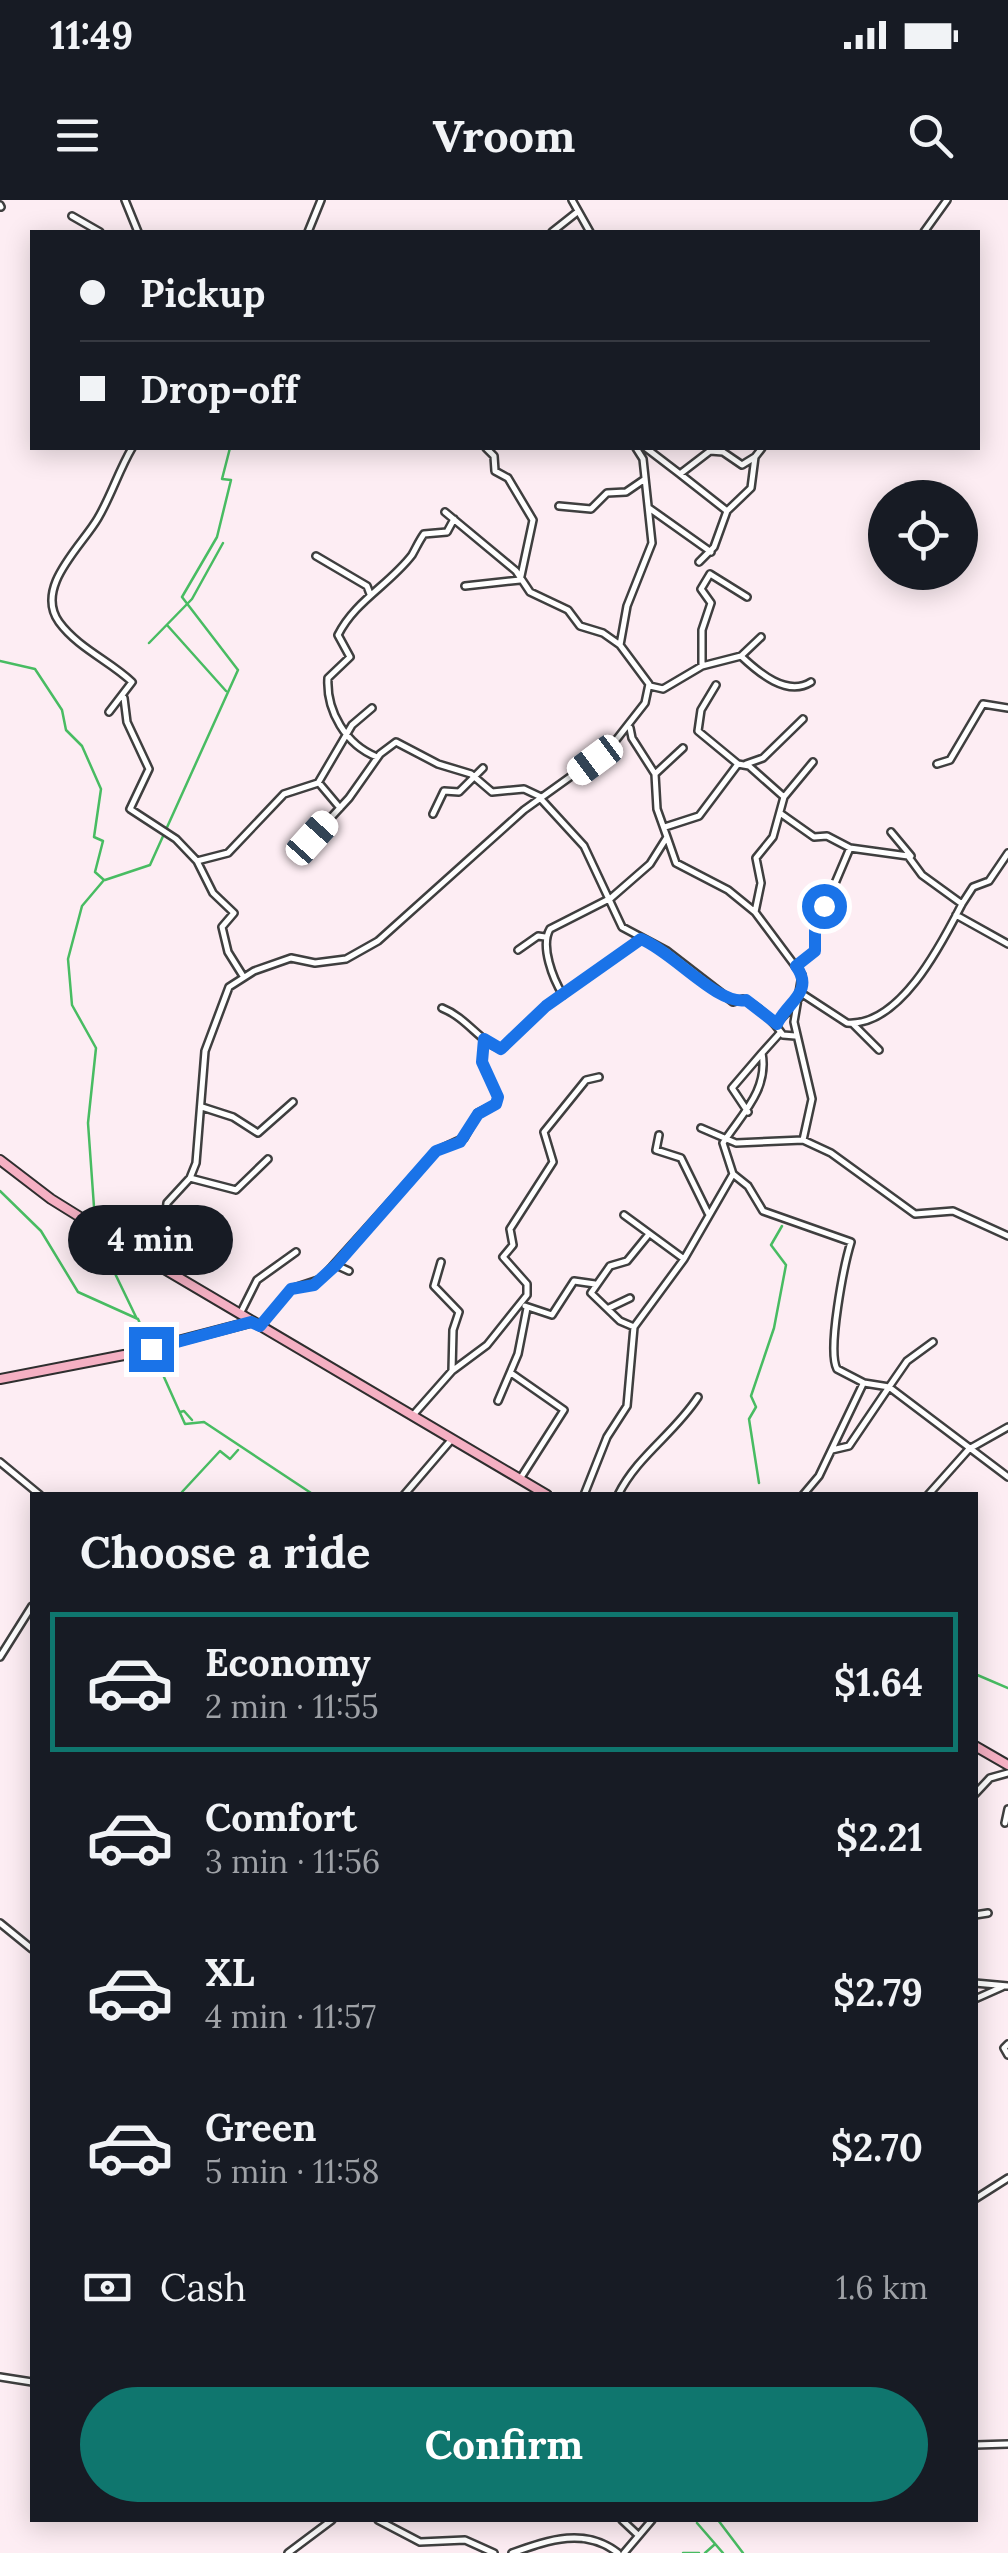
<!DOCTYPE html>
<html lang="en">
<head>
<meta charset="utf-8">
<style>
  :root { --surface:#171b24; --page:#20242c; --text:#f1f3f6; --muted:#9ea1a6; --line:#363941; --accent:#0f766e }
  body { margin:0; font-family:Lora,serif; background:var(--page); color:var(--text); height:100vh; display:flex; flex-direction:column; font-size:38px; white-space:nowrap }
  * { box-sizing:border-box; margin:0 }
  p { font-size:32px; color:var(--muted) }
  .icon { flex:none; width:55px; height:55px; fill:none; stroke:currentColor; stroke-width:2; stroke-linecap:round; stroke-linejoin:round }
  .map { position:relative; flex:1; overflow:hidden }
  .sheet { position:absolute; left:30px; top:1292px; width:948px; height:1030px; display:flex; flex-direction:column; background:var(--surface); border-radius:0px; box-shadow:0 5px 25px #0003 }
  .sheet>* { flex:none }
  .top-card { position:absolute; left:30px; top:30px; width:950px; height:220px; border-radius:0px; box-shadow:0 5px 25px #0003; display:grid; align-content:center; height:220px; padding:0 50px; background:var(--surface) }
  .tools { position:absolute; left:868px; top:280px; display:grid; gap:20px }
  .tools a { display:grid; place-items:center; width:110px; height:110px; border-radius:50%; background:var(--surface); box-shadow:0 5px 25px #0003; font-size:50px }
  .end { position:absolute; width:45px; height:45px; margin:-22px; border:12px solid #1a73e8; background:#fff; box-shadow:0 0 0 5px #fff }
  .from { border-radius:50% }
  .bubble { position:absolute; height:70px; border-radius:35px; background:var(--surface); box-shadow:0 5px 25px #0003; font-size:32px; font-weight:700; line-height:70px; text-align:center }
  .car { position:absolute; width:30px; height:60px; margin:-30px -15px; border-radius:12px; box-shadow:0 0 8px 2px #0007; background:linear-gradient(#fff 24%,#345 0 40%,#fff 0 76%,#345 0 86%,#fff 0) }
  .top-card b { display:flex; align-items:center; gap:35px; height:95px; font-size:38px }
  .top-card b+b { border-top:2px solid var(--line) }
  .top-card i { width:25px; height:25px; background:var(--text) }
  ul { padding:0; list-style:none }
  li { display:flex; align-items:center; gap:30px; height:140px; margin:0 20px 15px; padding:0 30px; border:5px solid transparent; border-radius:0px }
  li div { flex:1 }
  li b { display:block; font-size:38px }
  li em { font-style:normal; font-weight:700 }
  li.selected { border-color:var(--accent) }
  li>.icon { width:90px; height:90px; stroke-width:1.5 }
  h2 { padding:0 50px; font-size:45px; line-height:120px }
  .pay { display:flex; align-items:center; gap:25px; height:110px; padding:0 50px; font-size:38px }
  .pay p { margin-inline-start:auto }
  .action { display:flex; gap:20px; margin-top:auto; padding:20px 50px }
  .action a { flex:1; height:115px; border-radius:60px; background:var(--accent); color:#fff; font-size:40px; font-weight:700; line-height:115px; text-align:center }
  .status { display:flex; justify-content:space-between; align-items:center; height:70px; padding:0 50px; background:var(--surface); direction:ltr }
  .status svg { height:28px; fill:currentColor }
  header { display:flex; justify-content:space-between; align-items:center; height:130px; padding:0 50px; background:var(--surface); font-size:45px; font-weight:700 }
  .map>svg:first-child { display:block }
</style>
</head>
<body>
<div class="status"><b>11:49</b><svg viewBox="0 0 49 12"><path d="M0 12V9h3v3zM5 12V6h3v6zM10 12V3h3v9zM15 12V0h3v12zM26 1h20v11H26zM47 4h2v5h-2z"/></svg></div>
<header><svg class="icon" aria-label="menu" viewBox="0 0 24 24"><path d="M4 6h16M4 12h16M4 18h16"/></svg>Vroom<svg class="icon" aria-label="search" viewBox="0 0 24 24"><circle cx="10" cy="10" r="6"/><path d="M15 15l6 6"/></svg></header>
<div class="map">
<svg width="1008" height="2353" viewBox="0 0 1008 2353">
  <rect width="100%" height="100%" fill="#fdedf3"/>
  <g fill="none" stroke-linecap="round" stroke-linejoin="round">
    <path stroke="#48bc62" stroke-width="2.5" d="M167 425 226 491
      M149 443 192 399 223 343
      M0 461 35 469 62 510 66 530 82 546 101 589 94 637 103 641 95 672 104 680 82 706 68 759 72 805 96 848 88 923 95 1021
      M105 680 150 665 238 470 182 397 217 337 231 280 222 279 230 248
      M0 991 41 1031 78 1092 138 1119 185 1224 204 1222 314 1295
      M94 1030 136 1117
      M180 1212 184 1211 192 1220
      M759 1283 749 1219 756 1207 751 1196 774 1128 786 1065 771 1045 782 1026
      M182 1292 220 1251 230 1259 238 1250
      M975 1474 1008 1488
      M718 2320 743 2353
      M697 2323 723 2353
      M683 2353H699
      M705 2353 714 2345"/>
    <defs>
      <path id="street" d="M125 0 138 32
        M572 0 590 32
        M0 5 1 7
        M72 16 100 32
        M308 32 321 0
        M552 32 576 13
        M924 32 947 0
        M486 248 494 256 495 271 508 278 533 320 521 376
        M646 248 680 274 710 251 723 252 742 265 755 257
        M680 274 727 311 714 347 699 362
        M559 306 591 309 607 293 626 292 645 279
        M649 308 711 352
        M727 311 751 288 755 257 762 248
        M445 312 516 371 530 392 568 410 580 426 603 433 620 445
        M316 356 367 386 370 394
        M465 386 520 380
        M741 456C759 473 787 497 811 482
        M702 466V430L711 403 701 389 710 374 747 397
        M716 485 701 510 698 531 738 564
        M650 486 663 489 702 466 741 456 761 437
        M124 498 127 522 149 569 130 609 176 639 197 661 228 653 284 594 318 583 352 525 372 508
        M109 512 132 482C110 461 78 448 59 422 34 387 82 346 98 318 111 296 119 270 132 248
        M377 557C346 545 326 511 328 478L350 457 338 435C355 401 389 385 412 355 416 348 419 341 424 334L447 332 454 319
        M746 564 763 558 803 519
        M937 564 950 560 983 504 1008 508
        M655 574 683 548
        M319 583 340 608
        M540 598 584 646 622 727 667 751 733 802 743 799C759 806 774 822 783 835L795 836
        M780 613 814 637 827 636 850 648 908 656 922 675 962 704C942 743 900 827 847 823L801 793
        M433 614 444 591 459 592 483 568
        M665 627 699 616 738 564 749 566 784 597
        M891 632 911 656
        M667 637 676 663 728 690 755 712
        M301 650 349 598 380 554 396 542 438 564 471 574 492 592 524 589 541 597
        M197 661 213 693 234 713 222 727 228 752 243 776
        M962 704 973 687 989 681 1008 653
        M956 715 1008 744
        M518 750 538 736 545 737
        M796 766 815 751 816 728 850 648
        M563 795C553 779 540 746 550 729L611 698 650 664 667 637 657 609 655 574 632 538 630 528
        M442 808C467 818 480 842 501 849L546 806 641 739
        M777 823 798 800
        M853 824 879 850
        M202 907 233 917 258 933 293 902
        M748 912 732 888 762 853
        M701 928 736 943 803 940 831 953 915 1014 953 1011 1008 1036
        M659 935 656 950 681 958 708 1013
        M803 940 812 899 794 822 802 775 755 712 761 683 756 658 773 637 784 597 813 562
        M733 974 748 986 763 1011 851 1042C844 1065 827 1150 837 1169L864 1183 889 1187 907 1161 933 1142
        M190 978 236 990 268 959
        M624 1015 684 1059
        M160 1065 167 1003 190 978 196 963 205 851 229 787 254 771 291 758 315 763 346 759 378 741 524 610 609 549 645 503 649 484 620 445 627 406 652 343 643 259 636 248
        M336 1065 349 1071
        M525 1106 552 1115 574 1081 595 1084
        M609 1108 630 1098
        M241 1112 257 1080 296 1052
        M261 1125 291 1089 321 1079 436 951 464 938 478 913 496 904 498 897 482 862 484 839
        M634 1127 620 1121 591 1093 610 1066 627 1061 649 1034
        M452 1171 487 1145 527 1095V1084L503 1057 513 1045 510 1029 553 962 544 932 586 880 599 877
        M511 1173 564 1210 520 1279
        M498 1201 518 1154 527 1108
        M414 1214 452 1171 453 1130 459 1112 434 1086 441 1062
        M832 1250 849 1246 889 1187 1008 1277
        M0 1262 40 1295
        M404 1295 452 1239
        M584 1295 607 1237 627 1206 634 1127 684 1059 733 974 723 943C741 915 769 890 762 853L780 833
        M618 1295C638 1255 674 1234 698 1197
        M803 1295 819 1276 863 1184
        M928 1295 969 1249 1008 1227
        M0 1457 32 1406
        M975 1594 990 1578 1008 1573
        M1005 1623 1008 1609
        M975 1715 988 1713
        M0 1723 32 1749
        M975 1783 1008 1786
        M975 1799 1002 1787
        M1008 1844 1004 1848 1008 1855
        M975 1999 1008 1978
        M0 2177 32 2182
        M975 2245 1008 2244
        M378 2320 420 2342 465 2340 494 2353
        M622 2320 638 2335
        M288 2353 332 2320
        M512 2353C549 2340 585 2327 618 2353
        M624 2353 652 2320"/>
      <path id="secondary" d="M0 960 51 999 154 1063 547 1295
        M0 1179 124 1155 251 1122
        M975 1546 1008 1565"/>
    </defs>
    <use href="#street" stroke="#3f3f3f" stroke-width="10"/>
    <use href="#secondary" stroke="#2e2e2e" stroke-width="12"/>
    <use href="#street" stroke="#fff" stroke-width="5"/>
    <use href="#secondary" stroke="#f5b0c3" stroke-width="8"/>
  </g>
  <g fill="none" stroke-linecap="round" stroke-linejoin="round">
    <path stroke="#1a73e8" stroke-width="12" d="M151 1149 251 1122 260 1126 291 1089 314 1085 336 1065 436 951 460 942 478 914 496 904 498 897 482 862 484 839 501 849 546 806 641 739C673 752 718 806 746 800L777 824C787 802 815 792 796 766L815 751V730L824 706"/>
  </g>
</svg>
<div class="tools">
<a><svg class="icon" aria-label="locate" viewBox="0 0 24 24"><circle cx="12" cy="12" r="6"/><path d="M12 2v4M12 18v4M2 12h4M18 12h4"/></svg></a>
</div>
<i class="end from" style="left:824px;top:706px"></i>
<i class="end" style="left:151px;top:1149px"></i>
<div class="bubble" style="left:68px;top:1005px;width:165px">4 min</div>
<i class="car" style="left:595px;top:560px;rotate:233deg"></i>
<i class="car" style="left:312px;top:638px;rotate:42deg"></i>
<div class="top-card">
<b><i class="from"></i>Pickup</b>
<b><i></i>Drop-off</b>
</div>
<section class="sheet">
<h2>Choose a ride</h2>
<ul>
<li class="selected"><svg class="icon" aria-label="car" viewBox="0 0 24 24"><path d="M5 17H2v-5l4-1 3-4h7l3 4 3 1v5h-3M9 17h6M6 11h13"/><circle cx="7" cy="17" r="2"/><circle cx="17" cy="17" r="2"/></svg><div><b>Economy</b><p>2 min · 11:55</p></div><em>$1.64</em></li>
<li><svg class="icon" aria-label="car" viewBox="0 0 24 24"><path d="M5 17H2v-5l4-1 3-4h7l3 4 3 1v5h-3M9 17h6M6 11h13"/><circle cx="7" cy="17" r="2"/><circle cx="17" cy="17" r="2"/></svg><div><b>Comfort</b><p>3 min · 11:56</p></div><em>$2.21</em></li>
<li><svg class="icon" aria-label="car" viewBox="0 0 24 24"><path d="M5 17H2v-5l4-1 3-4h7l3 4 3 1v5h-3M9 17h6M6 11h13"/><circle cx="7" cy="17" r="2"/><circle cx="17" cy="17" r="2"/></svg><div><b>XL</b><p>4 min · 11:57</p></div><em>$2.79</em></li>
<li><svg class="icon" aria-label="car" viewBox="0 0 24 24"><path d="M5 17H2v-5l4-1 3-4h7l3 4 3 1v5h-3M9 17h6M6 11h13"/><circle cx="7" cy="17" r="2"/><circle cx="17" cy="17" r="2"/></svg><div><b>Green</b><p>5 min · 11:58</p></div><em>$2.70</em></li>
</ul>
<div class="pay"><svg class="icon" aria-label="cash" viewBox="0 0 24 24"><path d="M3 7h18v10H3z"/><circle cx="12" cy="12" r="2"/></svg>Cash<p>1.6 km</p></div>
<div class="action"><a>Confirm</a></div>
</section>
</div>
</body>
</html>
